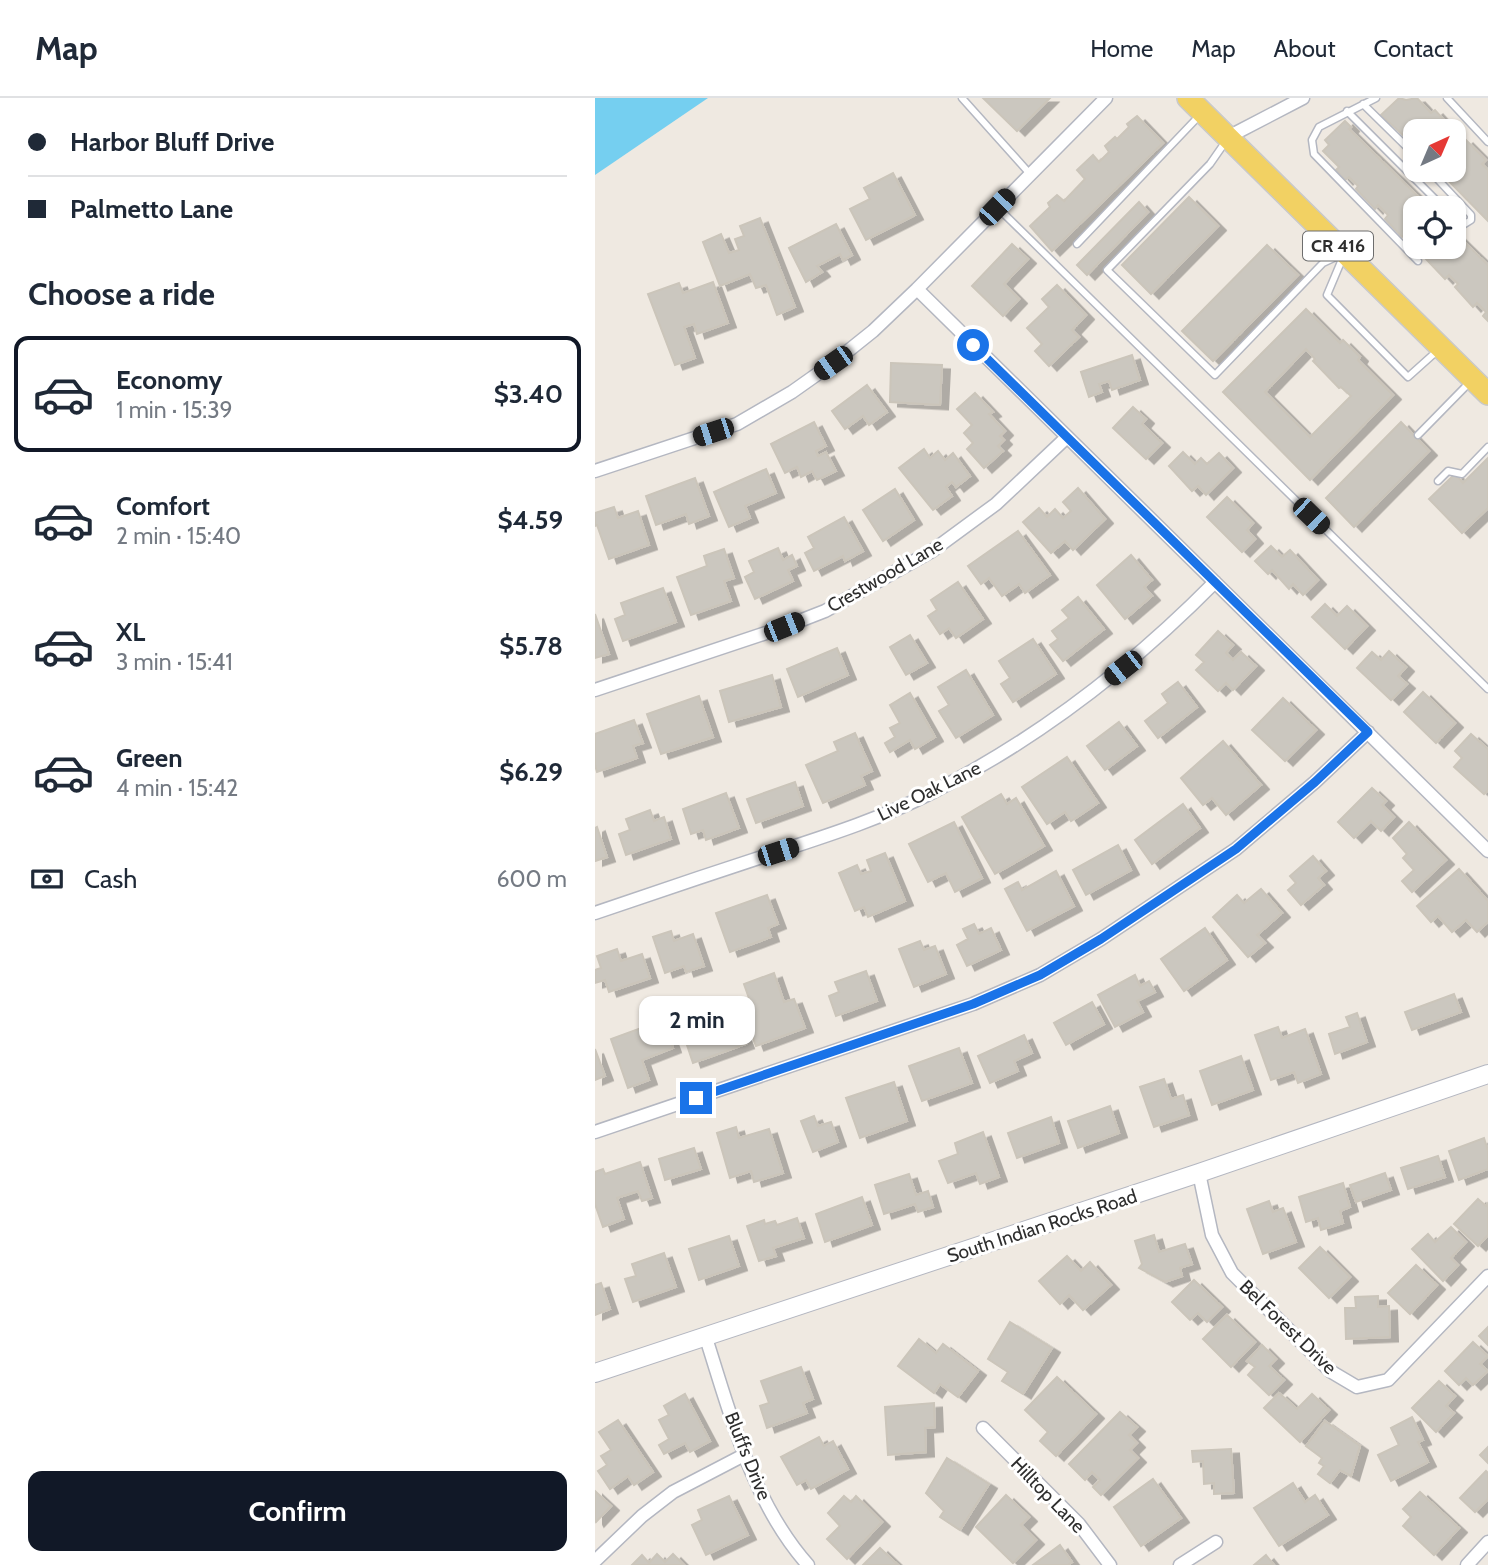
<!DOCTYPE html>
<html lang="en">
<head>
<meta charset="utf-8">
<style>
  :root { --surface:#fff; --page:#f6f6f7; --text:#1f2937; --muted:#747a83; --line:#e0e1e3; --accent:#111827 }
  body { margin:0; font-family:Cabin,sans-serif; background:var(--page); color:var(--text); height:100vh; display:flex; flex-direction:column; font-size:26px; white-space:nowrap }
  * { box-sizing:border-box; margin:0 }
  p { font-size:23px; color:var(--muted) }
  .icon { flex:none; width:38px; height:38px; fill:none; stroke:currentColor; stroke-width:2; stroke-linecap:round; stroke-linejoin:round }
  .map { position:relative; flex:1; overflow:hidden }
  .panel { display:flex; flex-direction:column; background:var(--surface); width:595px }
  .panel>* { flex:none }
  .banner { display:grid; align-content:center; height:154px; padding:0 28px; background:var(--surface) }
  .needle { width:46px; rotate:44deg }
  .controls { position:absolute; left:808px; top:21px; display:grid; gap:14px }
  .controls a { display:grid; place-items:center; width:63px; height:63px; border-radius:14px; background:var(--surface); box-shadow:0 2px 5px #0004; font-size:35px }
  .end { position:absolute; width:32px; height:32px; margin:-16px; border:9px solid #1a73e8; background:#fff; box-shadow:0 0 0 4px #fff }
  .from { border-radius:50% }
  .bubble { position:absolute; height:49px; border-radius:14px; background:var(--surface); box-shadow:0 2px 5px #0004; font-size:23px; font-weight:700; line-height:49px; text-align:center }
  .car { position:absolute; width:21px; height:42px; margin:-21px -10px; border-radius:9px; box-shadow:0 0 5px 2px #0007; background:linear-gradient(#222 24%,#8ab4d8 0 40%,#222 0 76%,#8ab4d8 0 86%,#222 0) }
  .banner b { display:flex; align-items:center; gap:24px; height:66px; font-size:26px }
  .banner b+b { border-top:2px solid var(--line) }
  .banner i { width:18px; height:18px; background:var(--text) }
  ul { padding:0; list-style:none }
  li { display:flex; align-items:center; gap:21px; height:116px; margin:0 14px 10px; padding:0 14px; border:4px solid transparent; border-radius:14px }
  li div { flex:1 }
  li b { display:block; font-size:26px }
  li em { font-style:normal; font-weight:700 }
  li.current { border-color:var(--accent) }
  li>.icon { width:63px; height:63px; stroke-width:1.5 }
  h2 { padding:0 28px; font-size:32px; line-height:84px }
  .pay { display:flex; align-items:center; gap:18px; height:77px; padding:0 28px; font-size:26px }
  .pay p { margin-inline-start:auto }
  .button { display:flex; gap:14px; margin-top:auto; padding:14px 28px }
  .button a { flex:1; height:80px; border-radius:14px; background:var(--accent); color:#fff; font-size:28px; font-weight:700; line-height:80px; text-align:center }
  header { display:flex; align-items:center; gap:42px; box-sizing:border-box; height:98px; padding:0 35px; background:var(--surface); border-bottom:2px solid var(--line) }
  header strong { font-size:33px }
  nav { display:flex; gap:38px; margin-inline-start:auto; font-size:24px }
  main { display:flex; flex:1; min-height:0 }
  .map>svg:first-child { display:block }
</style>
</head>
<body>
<header>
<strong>Map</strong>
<nav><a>Home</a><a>Map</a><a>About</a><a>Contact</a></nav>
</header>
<main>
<section class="panel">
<div class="banner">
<b><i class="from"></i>Harbor Bluff Drive</b>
<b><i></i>Palmetto Lane</b>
</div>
<h2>Choose a ride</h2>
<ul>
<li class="current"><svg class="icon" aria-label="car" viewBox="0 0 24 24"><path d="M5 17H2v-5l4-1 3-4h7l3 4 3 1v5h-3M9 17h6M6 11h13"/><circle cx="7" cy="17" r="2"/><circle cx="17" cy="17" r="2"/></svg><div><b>Economy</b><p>1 min · 15:39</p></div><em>$3.40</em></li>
<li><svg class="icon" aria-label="car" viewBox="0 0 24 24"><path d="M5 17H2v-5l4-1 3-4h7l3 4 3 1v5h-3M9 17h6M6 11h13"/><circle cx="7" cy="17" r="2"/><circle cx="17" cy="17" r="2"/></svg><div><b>Comfort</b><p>2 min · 15:40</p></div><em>$4.59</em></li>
<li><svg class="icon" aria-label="car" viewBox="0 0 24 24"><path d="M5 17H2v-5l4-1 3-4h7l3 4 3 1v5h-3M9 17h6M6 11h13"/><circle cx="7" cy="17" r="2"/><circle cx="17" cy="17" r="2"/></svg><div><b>XL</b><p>3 min · 15:41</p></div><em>$5.78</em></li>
<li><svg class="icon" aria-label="car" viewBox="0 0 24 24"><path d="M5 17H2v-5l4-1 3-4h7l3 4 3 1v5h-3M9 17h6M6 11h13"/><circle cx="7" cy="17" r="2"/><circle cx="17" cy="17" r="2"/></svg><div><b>Green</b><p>4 min · 15:42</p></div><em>$6.29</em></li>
</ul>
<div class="pay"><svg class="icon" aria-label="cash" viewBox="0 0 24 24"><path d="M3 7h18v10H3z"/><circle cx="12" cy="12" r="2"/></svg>Cash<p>600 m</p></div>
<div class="button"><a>Confirm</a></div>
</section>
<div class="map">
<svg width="893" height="1467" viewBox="0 0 893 1467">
  <defs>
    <filter id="shadow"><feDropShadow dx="8" dy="4.5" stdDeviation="0" flood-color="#0004"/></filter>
  </defs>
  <rect width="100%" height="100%" fill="#efe9e1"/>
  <path fill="#75cff0" d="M0 0H113L0 77Z"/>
  <path fill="#cbc7bf" stroke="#cbc5ba" stroke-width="2" fill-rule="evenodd" filter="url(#shadow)" d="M388 0H455L422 33Z
    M804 0 811 2 822 0 836 15 840 12 859 33H821V49L786 17Z
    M542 18 568 45 457 153 435 128 455 109 453 105 462 97 469 103 490 81 482 72 498 57 504 64 514 54 510 48 520 39 522 41 534 29 532 26Z
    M750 23 756 29 754 31 835 110H821V144L812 135 807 139 790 121 793 117 783 107 780 111 761 91 763 88 754 79 750 82 741 72 744 69 728 53 734 47 730 42Z
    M859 37 866 44 870 41 891 62 887 66 893 72V123L843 72H859Z
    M298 75 320 117 271 142 255 111 275 101 269 90Z
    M594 99 623 128 556 196 527 167Z
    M544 104 553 114 492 177 482 167Z
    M165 120 200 209 182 217 171 187 161 190 155 176 125 188 108 144 126 136 134 155 144 152 140 141 149 138 145 128Z
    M241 126 257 157 248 162 245 156 222 168 227 174 211 184 194 150Z
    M859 134 893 167V223L888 218 891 214 882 205 878 209 860 189 863 186 854 177 850 181 831 161 834 158 825 149H859Z
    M417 146 433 161 409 186 424 201 408 218 377 188Z
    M672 147 703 177 618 263 587 233Z
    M118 184 133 225 102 236 99 226 89 229 100 260 80 267 53 196 84 185 88 195Z
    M462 187 491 217 477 232 484 239 454 268 440 253 447 246 432 230 454 209 447 201Z
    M711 211 745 245 748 242 765 259 763 262 798 297 715 382 628 294ZM711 251 720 261 718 263 744 290 746 289 756 298 715 339 670 294Z
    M537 257 545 282 517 292 514 283 504 286 507 294 494 299 486 274Z
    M296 265 347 267 345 307 295 304Z
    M272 287 292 314 274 327 268 318 250 331 237 313Z
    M380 295 398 314 394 316 410 333 405 338 409 342 403 348 408 353 389 370 372 351 378 345 369 335 377 327 362 311Z
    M538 309 551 321 547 326 567 345 551 361 518 330Z
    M219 324 231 348 221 353 223 358 231 354 241 373 222 382 217 373 206 379 202 369 190 375 176 346Z
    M806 324 834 353 759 429 731 400Z
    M329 351 335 360 343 353 350 362 358 355 375 378 361 389 357 384 351 389 357 398 338 412 304 370Z
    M588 354 600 366 606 360 612 366 624 355 638 370 611 397 603 388 597 393 574 368Z
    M893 360V410L867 435 834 401 860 376 868 385Z
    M171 371 181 395 150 408 155 420 134 429 119 394Z
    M100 380 114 418 94 426 91 416 61 427 51 398Z
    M483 390 510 421 478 452 470 443 456 455 428 424 444 410 452 419 460 411 468 420 476 413 468 404Z
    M300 391 319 422 288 443 268 412Z
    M632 399 658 425 652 432 660 441 647 454 612 419Z
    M19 409 23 420 43 413 54 447 14 461 2 427 0 428V415Z
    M249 419 268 453 250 463 248 458 219 473 210 455 219 450 213 439Z
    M423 433 455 477 430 495 424 486 407 498 394 480 386 486 373 468Z
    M676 448 687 459 695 452 723 482 708 497 698 486 694 491 677 472 673 476 660 463Z
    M183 450 188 462 197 457 202 468 193 472 198 483 160 501 150 479 159 474 154 463Z
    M129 451 139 480 129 483 136 503 96 517 82 479 112 468 109 458Z
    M536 457 557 482 549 489 557 498 530 521 502 487Z
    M363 484 388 521 361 540 354 530 345 536 333 518 342 512 336 502Z
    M68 490 81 524 28 543 20 521 30 517 26 505Z
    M483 499 509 531 468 563 455 547 463 541 457 533 474 520 467 512Z
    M730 506 742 518 752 508 772 528 750 551 717 519Z
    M0 516 14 556 0 560Z
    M623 533 638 547 631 555 638 562 646 554 661 568 638 592 631 585 623 593 601 572 609 564 601 557Z
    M315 537 332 565 311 577 295 549Z
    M438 541 461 576 418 604 406 586 415 580 404 563Z
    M242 550 253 577 203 599 192 571Z
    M794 553 811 569 803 578 812 586 796 602 762 570 777 554 786 562Z
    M371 572 398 617 361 640 344 613 354 607 343 589Z
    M177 577 186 609 134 624 125 593Z
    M583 584 602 609 563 640 550 623 573 605 567 596Z
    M828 594 860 625 841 645 809 614Z
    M315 595 340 639 320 651 315 642 295 654 290 645 300 639 295 630 305 625 295 607Z
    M104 598 118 639 66 656 52 616Z
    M688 600 721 632 690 663 657 632Z
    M39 622 48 645 38 648 42 660 2 674 0 667V636Z
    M524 624 542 648 510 672 492 648Z
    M260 635 277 673 266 678 270 687 228 705 211 667 243 653 239 644Z
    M876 636 893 651V692L889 696 859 669 867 660 860 653Z
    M628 643 666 687 631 717 617 700 608 707 586 680Z
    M472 659 503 705 476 723 470 714 452 726 427 689Z
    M200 684 208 708 161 725 152 701Z
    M777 690 791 703 787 707 799 719 786 733 776 723 759 740 743 724Z
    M131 695 144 730 111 742 108 732 96 736 88 711Z
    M406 696 412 706 421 700 449 748 400 776 367 719Z
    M588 706 605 730 557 766 540 742Z
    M55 712 59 723 69 719 76 741 31 757 24 736 35 732 31 721Z
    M359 724 387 780 360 794 351 775 333 784 314 746Z
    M814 724 851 762 817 794 807 783 819 772 808 760 812 756 798 740Z
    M2 729 12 759 0 763V730Z
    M523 747 536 772 491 797 478 772Z
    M290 755 310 803 273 819 269 809 260 813 244 775 262 767 266 776 276 773 272 762Z
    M718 758 731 773 723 780 729 787 706 807 693 792 701 785 695 778Z
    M864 771 893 803V824L882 834 871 822 857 834 843 818 836 824 822 808Z
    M461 773 479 808 432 833 410 791 423 784 427 792Z
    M666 791 687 815 662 837 670 845 653 859 618 819 642 797 649 805Z
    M172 797 183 826 173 830 176 839 135 854 121 815Z
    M379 826 384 836 396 830 406 852 372 868 362 847 373 841 368 831Z
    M610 830 632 862 589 893 566 861Z
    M76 833 79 843 98 836 109 868 91 874 89 868 70 875 58 839Z
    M325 843 329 852 340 848 351 876 319 889 304 851Z
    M22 851 26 863 47 856 55 880 14 894 10 882 0 885V872L6 870 2 858Z
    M271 873 282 903 241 918 234 898 244 894 240 884Z
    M179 875 189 904 199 901 210 930 161 948 146 909 156 906 149 886Z
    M540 877 545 888 554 883 560 894 542 903 548 914 520 929 503 897Z
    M859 896 866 914 817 932 810 914Z
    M497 904 509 926 471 947 459 925Z
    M762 915 772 944 740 956 734 936 755 929 751 919Z
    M118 921 122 932 143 925 151 946 98 965 91 944 101 940 97 929Z
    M68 922 78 950 47 962 54 982 33 990 16 941Z
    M683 929 687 940 710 931 726 976 703 985 699 974 676 982 660 937Z
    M429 937 437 955 419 963 423 973 395 985 383 958Z
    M364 950 377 985 327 1003 314 968Z
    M0 951 10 978 0 982Z
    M646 958 658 992 617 1007 605 973Z
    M569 981 576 1001 588 997 594 1017 559 1029 545 989Z
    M299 984 312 1023 265 1040 251 1000Z
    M515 1008 524 1035 483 1050 473 1023Z
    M219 1018 223 1028 236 1024 243 1044 218 1054 206 1023Z
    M456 1019 464 1045 422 1060 413 1035Z
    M141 1029 144 1040 174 1031 188 1075 159 1084 156 1073 135 1080 122 1035Z
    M388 1034 404 1079 385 1086 381 1075 353 1085 344 1063 363 1056 360 1045Z
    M889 1040 893 1053V1071L864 1082 854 1053Z
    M99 1050 106 1071 70 1082 64 1061Z
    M843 1058 850 1079 813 1091 806 1070Z
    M45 1064 57 1100 47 1103 43 1093 22 1100 29 1121 8 1129 0 1106V1074L8 1071 10 1076Z
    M790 1075 796 1092 761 1104 755 1087Z
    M314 1076 321 1097 333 1093 338 1109 323 1114 320 1106 289 1116 280 1087Z
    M748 1085 755 1109 745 1113 748 1125 726 1132 723 1120 711 1124 704 1099Z
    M267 1099 277 1127 230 1144 221 1116Z
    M883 1101 891 1108 893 1105V1137L883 1148 859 1126Z
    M674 1103 678 1114 688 1110 701 1144 668 1156 652 1111Z
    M202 1120 209 1140 178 1150 181 1158 164 1163 152 1128 169 1122 170 1126 180 1123 182 1127Z
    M856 1129 871 1144 856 1160 863 1167 848 1183 817 1151 833 1136 840 1144Z
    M559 1137 564 1154 590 1146 597 1166 585 1170 587 1178 570 1184 544 1170 547 1166 540 1143Z
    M134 1138 144 1168 104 1182 94 1151Z
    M725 1149 755 1179 734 1200 704 1170Z
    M69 1155 81 1189 38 1204 30 1181 41 1178 37 1166Z
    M472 1158 486 1173 495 1164 516 1187 488 1212 474 1197 465 1206 444 1183Z
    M821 1167 842 1187 815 1216 793 1195Z
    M599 1182 627 1209 612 1224 603 1215 595 1222 577 1204Z
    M6 1185 15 1211 0 1217V1187Z
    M783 1198V1209L794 1208 795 1239 751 1241 750 1210H761L760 1199Z
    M632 1217 660 1244 636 1269 608 1241Z
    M415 1224 457 1250 428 1296 407 1283 413 1274 393 1261Z
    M893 1229V1247L884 1238Z
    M324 1241 341 1255 348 1246 383 1273 363 1299 345 1286 339 1295 303 1268Z
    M878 1244 893 1258 885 1266 893 1273 878 1287 871 1280 864 1287 850 1273Z
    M667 1247 681 1261 674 1268 689 1282 674 1297 653 1277 660 1269 652 1263Z
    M206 1269 218 1301 208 1305 212 1315 172 1330 165 1308 174 1305 166 1283Z
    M462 1279 501 1316 461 1358 445 1343 453 1334 430 1312Z
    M844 1283 860 1298 851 1308 859 1315 841 1334 817 1310Z
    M684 1295 702 1311 717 1296 734 1312 705 1344 669 1310Z
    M90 1296 115 1343 95 1354 90 1345 69 1356 64 1347 74 1341 64 1322 74 1317 69 1308Z
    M339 1305 340 1329 330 1330 331 1354 293 1357 290 1309Z
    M525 1314 542 1329 534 1337 542 1345 535 1352 543 1360 506 1397 498 1389 505 1382 497 1374 490 1382 474 1366Z
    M817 1319 828 1342 823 1344 833 1364 796 1383 783 1357 804 1347 796 1330Z
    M23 1322 58 1374 39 1387 33 1378 15 1391 3 1373 12 1367 6 1358 16 1352 4 1334Z
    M730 1323 765 1348 756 1378 745 1372 735 1385 723 1376 729 1368 724 1365 727 1360 711 1348Z
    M224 1339 229 1348 238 1343 253 1371 216 1391 211 1382 202 1387 186 1359Z
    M893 1349V1365L885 1357Z
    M636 1351 639 1395 619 1396V1385L609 1386 608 1363 598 1364 597 1353Z
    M352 1360 394 1386 365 1432 345 1419 349 1413 331 1395Z
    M891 1373 893 1375V1401L880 1414 865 1400Z
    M558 1381 586 1420 546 1448 519 1409Z
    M698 1385 710 1404 720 1397 733 1417 684 1448 659 1410Z
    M0 1393 16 1408 1 1424 0 1422Z
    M825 1394 864 1430 839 1457 808 1428 816 1419 808 1411Z
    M411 1397 434 1419 426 1427 441 1442 418 1465 381 1429Z
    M134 1398 153 1437 111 1457 97 1427 107 1422 103 1412Z
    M249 1398 256 1404 261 1398 287 1424 252 1461 232 1441 245 1428 233 1415Z
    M465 1447 477 1464 473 1467H438Z
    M285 1450 303 1467H268Z
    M62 1456 70 1464 78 1456 89 1467H37L47 1457 54 1465Z
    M671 1457 679 1467H659Z"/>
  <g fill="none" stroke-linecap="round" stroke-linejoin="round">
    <defs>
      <path id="lane" d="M367 0 435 76
        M781 0 724 29 717 42 719 56 823 163
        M852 0 893 44
        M768 6 821 58
        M752 13 849 110
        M631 43 615 66 512 172 620 277 728 165 745 157
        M834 72 876 117V122L868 127 859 120
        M402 109 893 591
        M482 146 604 18
        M748 159 732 197 813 279 842 253
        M823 337 874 285
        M843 383 853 373 867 376 893 349"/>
      <path id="street" d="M633 39 708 0
        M322 191 893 753
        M0 373 142 326 197 294 238 265 278 233 322 191 511 0
        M0 592 189 529 230 513 337 453 401 406 472 339
        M0 815C61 794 121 774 182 754 234 737 287 720 336 695 443 641 536 569 620 484
        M0 1034 378 906 445 877 506 841 641 751 720 684 773 634
        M604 1075 617 1137 637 1175 735 1273 762 1289 793 1282 893 1178
        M111 1240C136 1318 157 1404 213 1467
        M388 1330 484 1426 515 1467
        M0 1463 47 1418 78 1394 149 1357
        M585 1467 621 1444
        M872 1467 893 1444"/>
      <path id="secondary" d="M0 1275 604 1075 893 976"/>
      <path id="primary" d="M593 0 893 296"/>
    </defs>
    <use href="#lane" stroke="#b4b7c1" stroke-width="9"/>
    <use href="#street" stroke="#b4b7c1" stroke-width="15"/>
    <use href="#secondary" stroke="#b4b7c1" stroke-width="20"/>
    <use href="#primary" stroke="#c9c9c9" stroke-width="24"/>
    <use href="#lane" stroke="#fff" stroke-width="6"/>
    <use href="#street" stroke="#fff" stroke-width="12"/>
    <use href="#secondary" stroke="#fff" stroke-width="18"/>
    <use href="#primary" stroke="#f2d163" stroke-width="21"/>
  </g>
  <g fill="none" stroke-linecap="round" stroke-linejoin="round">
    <path stroke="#1a73e8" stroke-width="9" d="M101 1000 378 906 445 877 506 841 641 751 720 684 773 634 378 247"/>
  </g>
  <g text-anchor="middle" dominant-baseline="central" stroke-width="6" stroke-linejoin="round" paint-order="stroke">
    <rect fill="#fff" stroke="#6d6d6d" stroke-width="2" x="708" y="133.5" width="70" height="29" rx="5"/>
    <g font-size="18" font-weight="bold" fill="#2e2e2e">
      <text x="743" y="148">CR 416</text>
    </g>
    <g font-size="19" fill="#2e2e2e" stroke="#fff">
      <text transform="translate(290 477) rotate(-30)">Crestwood Lane</text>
      <text transform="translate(334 693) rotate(-26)">Live Oak Lane</text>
      <text transform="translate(447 1128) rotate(-18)">South Indian Rocks Road</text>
      <text transform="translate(693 1229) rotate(44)">Bel Forest Drive</text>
      <text transform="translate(153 1358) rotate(68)">Bluffs Drive</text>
      <text transform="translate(453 1397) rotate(46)">Hilltop Lane</text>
    </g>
  </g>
</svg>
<div class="controls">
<a><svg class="needle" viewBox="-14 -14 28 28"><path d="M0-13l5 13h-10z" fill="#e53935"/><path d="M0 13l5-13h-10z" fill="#747a83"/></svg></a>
<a><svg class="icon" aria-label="locate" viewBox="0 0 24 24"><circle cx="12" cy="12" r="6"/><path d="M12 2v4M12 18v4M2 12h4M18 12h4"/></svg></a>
</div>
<i class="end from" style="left:378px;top:247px"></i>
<i class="end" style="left:101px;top:1000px"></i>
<div class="bubble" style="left:44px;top:898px;width:116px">2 min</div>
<i class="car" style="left:402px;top:109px;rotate:44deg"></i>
<i class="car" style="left:238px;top:265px;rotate:235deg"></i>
<i class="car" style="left:118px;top:334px;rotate:252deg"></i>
<i class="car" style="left:716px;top:418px;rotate:134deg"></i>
<i class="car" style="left:189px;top:529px;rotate:68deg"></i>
<i class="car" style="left:528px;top:570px;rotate:232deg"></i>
<i class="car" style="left:183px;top:754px;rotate:72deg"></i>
</div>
</main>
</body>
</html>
